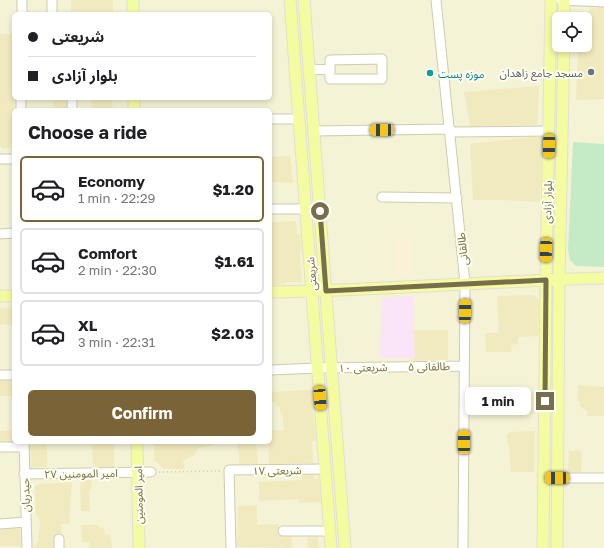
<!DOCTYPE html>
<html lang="en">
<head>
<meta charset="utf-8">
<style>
  :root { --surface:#fff; --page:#f6f6f6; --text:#202124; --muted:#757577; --line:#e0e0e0; --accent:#7a6336 }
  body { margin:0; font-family:"Golos Text","Noto Sans Arabic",sans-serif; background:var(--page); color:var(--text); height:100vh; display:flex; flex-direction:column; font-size:15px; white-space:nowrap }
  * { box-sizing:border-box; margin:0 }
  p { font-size:13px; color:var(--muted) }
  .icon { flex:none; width:22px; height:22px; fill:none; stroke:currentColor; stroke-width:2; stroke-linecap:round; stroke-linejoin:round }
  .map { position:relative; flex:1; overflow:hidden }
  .panel { position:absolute; left:12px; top:108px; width:260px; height:336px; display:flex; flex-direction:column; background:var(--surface); border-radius:6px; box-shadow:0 2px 6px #0003 }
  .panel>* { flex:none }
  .banner { position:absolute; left:12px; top:12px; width:260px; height:88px; border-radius:6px; box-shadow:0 2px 6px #0003; display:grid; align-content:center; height:88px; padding:0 16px; background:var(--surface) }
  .buttons { position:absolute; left:552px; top:12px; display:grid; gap:8px }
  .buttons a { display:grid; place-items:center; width:40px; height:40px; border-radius:6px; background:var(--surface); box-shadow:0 2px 6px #0003; font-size:20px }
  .end { position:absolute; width:18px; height:18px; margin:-9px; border:5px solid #776e4b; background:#fff; box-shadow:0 0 0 2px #fff }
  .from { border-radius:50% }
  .bubble { position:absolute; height:28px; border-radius:6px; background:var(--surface); box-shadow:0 2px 6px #0003; font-size:13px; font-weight:700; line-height:28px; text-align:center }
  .car { position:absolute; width:12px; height:24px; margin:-12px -6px; border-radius:5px; box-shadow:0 0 3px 1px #0007; background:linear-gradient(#f5c518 24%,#345 0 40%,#f5c518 0 76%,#345 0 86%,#f5c518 0) }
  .banner b { display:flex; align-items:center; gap:14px; height:38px; font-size:15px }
  .banner b+b { border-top:1px solid var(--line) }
  .banner i { width:10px; height:10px; background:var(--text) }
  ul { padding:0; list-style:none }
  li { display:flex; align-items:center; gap:12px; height:66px; margin:0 8px 6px; padding:0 8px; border:2px solid var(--line); border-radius:6px }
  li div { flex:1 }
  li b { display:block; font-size:15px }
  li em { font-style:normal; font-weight:700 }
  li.active { border-color:var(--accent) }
  li>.icon { width:36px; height:36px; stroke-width:1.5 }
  h2 { padding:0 16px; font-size:18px; line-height:48px }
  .cta { display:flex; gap:8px; margin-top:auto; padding:8px 16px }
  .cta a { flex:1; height:46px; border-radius:6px; background:var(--accent); color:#fff; font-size:16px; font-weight:700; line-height:46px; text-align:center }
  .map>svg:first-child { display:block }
</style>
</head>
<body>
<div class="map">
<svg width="604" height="548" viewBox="0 0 604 548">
  <rect width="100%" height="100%" fill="#fcfde7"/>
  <path fill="#f4f3d6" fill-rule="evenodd" d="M0 0H604V548H0ZM14 14H270V98H14ZM559 19H585V45H559ZM14 110H270V442H14Z"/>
  <path fill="#faf1d8" d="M412 239V276H395V240Z"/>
  <path fill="#f9e4f8" d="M413 296 415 358H380L382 298Z"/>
  <path fill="#c5ebc6" d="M573 142 604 144V267L576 266 570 260 568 250Z"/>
  <path fill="#f2eabf" d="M71 0H113V14H71Z
    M592 8H604V99L576 100 578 45H585V19H579Z
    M0 34H14V148L2 149V147H0Z
    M539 86 537 125 470 126 464 92Z
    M53 98H66V110H53Z
    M91 99H112L113 110H92Z
    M530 137H542L540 202 501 200H473L470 144Z
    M290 156 293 183 270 182V157Z
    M296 221 297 234H300L302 251H300L302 282H286V284L270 285 271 236H270V222Z
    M533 295 538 299 539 303 538 336 518 337V344L511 345 512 352H486L485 333H499L497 296Z
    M14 307V325H0V308Z
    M414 330H448V360L407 361 415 358Z
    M0 381H14V396H0Z
    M578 385 604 387V416H587V411L584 410 583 408 580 407V401L577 402Z
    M521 389V391L534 392 535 413 489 412V391Z
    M311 390 316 441H312L313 463 269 464 268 442H270V431L284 430 282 413 281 414 279 406 276 407V402L270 403V392Z
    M11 430 12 441H0V431Z
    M535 431 534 472H511L509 446 507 441V435L510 432Z
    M92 442H114V467H93Z
    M154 442H212V446L198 448 195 454 183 461 185 469H164L154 460Z
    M237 442H256L258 464H239V451L237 449Z
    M47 444V467H31L30 445Z
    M582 450 581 472H568L569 451Z
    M301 475H314V479H319L321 502 299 503V499L259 501V482L301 480Z
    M80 480H91L92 488 89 490 90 511H81Z
    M72 482 69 524H61V534H56L54 536 53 548H39L33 547 39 541 38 537 40 523 38 515 36 516 35 487 39 484Z
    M257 505V525L279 524 277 531 279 536 291 537 292 548 237 547 238 506Z
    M81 525H99V528H104L105 535 110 534 112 548H89L90 542H82Z
    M20 528 21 546H0V530Z
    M318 537 319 548H308L307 538Z"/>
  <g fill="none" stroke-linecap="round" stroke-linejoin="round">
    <defs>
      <path id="minor" d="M436 0 465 283 463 548
        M561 0 604 2
        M22 14V0
        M52 14V0
        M382 59V79H330V60Z
        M309 69 330 70
        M72 98V110
        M21 110V98
        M270 119H299
        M314 131 450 129
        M450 132 549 131
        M0 159H14
        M382 197 457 198
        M270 209H305
        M0 234 14 233
        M270 370 318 368 464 366
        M0 375H14
        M24 442 27 548
        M0 447H24
        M24 474 151 472
        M544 478H604
        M0 524 26 522
        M283 531H330
        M59 548V539
        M231 548 229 470 325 469"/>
      <path id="major" d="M133 0V14
        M290 0 331 548
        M304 0 345 548
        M564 19V0
        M134 98V110
        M270 292C381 290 493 281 604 278
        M0 296H14
        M137 442 139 548
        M543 548 546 280 551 0
        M557 548 559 279 564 45"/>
    </defs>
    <use href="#minor" stroke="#cfcbad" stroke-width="11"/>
    <use href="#major" stroke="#e1dfd7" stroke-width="13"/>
    <path stroke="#d8cea1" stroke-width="1.5" stroke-dasharray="1 3" stroke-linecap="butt" d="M159 472 221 471"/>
    <use href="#minor" stroke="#fff" stroke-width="9"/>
    <use href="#major" stroke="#f5fba0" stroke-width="11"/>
  </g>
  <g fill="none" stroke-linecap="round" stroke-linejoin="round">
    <path stroke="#776e4b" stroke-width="5" d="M320 211 326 291 546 280 545 401"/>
  </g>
  <circle fill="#6b7280" stroke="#feffee" stroke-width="1.5" cx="591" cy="72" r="4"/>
  <circle fill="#0f9aa8" stroke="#feffee" stroke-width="1.5" cx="430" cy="73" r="4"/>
  <g text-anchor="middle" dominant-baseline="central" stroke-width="4" stroke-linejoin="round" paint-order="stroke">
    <g font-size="11" fill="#5b616d" stroke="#feffee" text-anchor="end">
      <text x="583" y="72">مسجد جامع زاهدان</text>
    </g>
    <g font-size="11" fill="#0d838f" stroke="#feffee" text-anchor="start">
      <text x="438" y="73">موزه پست</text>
    </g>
    <g font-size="11" fill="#776e4b" stroke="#feffee">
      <text transform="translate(547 202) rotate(-89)">بلوار آزادی</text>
      <text transform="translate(462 249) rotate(-96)">طالقانی</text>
      <text transform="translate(311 274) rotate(-95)">شریعتی</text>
      <text transform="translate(429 366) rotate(-1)">طالقانی ۵</text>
      <text transform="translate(363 367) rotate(-1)">شریعتی ۱۰</text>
      <text transform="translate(277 470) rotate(-1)">شریعتی ۱۷</text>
      <text transform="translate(81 473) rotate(-1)">امیر المومنین ۲۷</text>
      <text transform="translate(25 495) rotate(-92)">حیدریان</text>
      <text transform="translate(138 495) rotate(-91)">امیر المومنین</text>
    </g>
  </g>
</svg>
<div class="buttons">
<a><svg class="icon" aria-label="locate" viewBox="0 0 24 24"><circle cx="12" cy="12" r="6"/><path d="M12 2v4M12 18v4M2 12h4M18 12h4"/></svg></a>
</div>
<i class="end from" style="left:320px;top:211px"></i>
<i class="end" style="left:545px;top:401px"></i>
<div class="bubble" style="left:465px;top:387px;width:66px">1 min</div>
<i class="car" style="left:382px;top:130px;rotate:269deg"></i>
<i class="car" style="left:549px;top:146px;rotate:181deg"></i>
<i class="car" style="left:546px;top:250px;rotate:182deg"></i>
<i class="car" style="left:465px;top:311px;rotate:1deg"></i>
<i class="car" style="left:320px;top:398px;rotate:176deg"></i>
<i class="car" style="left:464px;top:442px;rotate:0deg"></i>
<i class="car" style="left:557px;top:478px;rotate:271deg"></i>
<div class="banner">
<b><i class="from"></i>شریعتی</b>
<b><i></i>بلوار آزادی</b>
</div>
<section class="panel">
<h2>Choose a ride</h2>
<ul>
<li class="active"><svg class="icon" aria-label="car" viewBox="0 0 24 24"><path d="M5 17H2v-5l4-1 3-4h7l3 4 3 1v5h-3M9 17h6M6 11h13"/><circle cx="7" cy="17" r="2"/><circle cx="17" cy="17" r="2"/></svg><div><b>Economy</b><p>1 min · 22:29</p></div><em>$1.20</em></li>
<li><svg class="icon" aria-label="car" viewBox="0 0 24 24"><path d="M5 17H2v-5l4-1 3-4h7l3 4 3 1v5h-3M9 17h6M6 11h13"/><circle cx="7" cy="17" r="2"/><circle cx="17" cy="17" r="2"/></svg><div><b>Comfort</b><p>2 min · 22:30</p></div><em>$1.61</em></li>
<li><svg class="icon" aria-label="car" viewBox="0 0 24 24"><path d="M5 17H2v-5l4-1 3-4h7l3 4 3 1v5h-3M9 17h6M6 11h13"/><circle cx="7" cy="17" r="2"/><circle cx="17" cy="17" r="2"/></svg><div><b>XL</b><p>3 min · 22:31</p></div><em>$2.03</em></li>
</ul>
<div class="cta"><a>Confirm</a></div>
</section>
</div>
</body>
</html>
